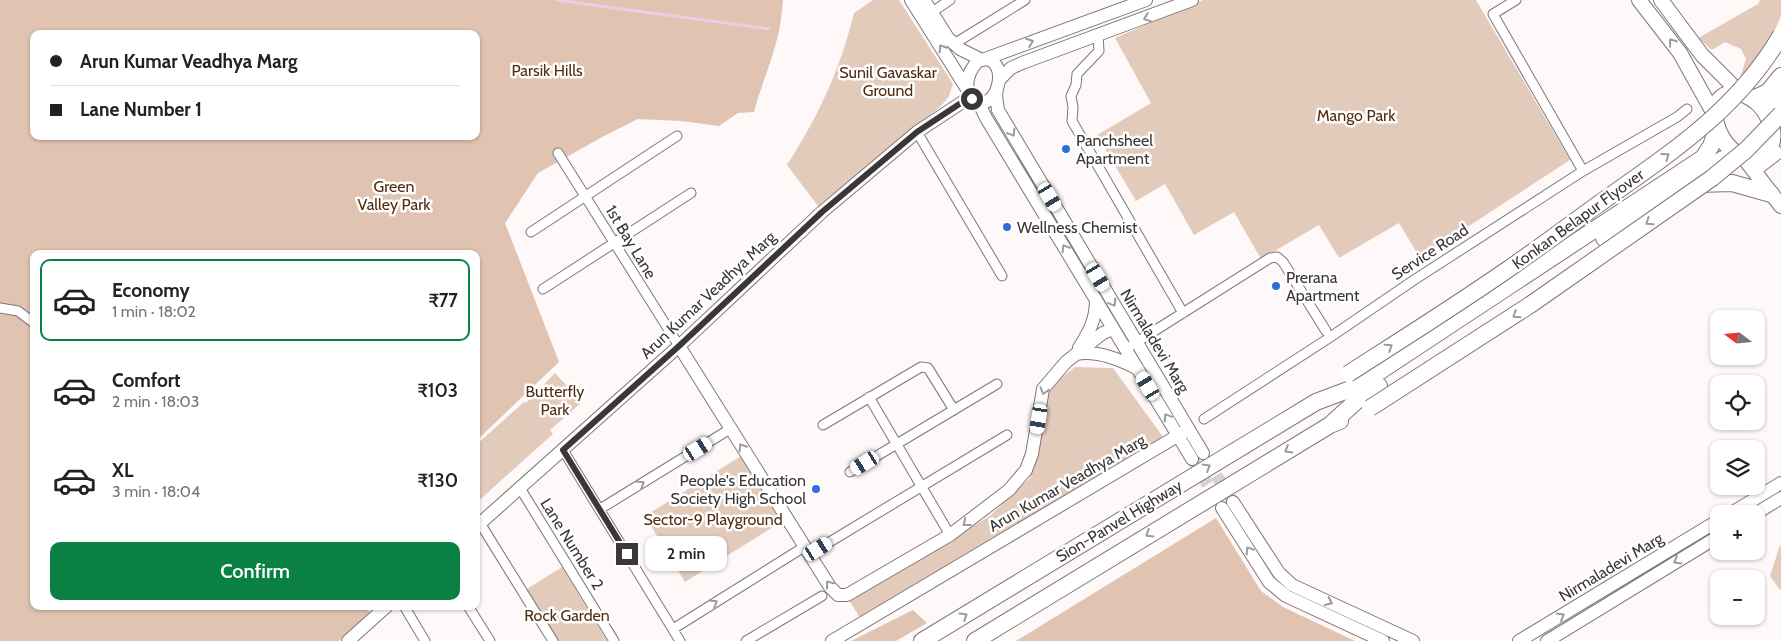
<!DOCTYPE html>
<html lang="en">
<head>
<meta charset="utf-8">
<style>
  :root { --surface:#fff; --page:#f2f2f2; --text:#222; --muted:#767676; --line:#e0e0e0; --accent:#0b8043 }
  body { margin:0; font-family:Cabin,sans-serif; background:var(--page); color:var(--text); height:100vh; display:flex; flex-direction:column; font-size:19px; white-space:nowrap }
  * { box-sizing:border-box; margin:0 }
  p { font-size:16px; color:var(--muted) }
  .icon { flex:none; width:28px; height:28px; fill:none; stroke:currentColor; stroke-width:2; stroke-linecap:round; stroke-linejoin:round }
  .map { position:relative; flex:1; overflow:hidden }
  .panel { position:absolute; left:30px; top:250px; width:450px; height:360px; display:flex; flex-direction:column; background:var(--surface); border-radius:10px; box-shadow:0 1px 4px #0004 }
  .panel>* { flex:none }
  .hud { position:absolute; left:30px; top:30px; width:450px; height:110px; border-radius:10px; box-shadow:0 1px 4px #0004; display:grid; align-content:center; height:110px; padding:0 20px; background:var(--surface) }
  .needle { width:32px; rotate:286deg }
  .buttons { position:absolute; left:1710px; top:310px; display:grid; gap:10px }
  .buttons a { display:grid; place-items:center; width:55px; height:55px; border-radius:10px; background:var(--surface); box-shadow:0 1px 4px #0004; font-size:25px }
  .end { position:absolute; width:22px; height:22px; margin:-11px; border:6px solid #3b3637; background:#fff; box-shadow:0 0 0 2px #fff }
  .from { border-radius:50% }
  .bubble { position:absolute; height:35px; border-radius:10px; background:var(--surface); box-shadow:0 1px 4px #0004; font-size:16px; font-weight:600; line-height:35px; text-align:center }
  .car { position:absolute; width:15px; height:30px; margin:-15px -8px; border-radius:6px; box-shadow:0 0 4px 1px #0007; background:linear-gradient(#fff 24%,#345 0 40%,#fff 0 76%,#345 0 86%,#fff 0) }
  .hud b { display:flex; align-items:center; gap:18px; height:48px; font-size:19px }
  .hud b+b { border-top:1px solid var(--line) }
  .hud i { width:12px; height:12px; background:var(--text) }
  ul { padding:9px 0 0; list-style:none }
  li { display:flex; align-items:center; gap:15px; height:82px; margin:0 10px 8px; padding:0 10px; border:2px solid transparent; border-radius:10px }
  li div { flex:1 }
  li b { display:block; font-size:19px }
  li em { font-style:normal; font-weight:600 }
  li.on { border-color:var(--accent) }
  li>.icon { width:45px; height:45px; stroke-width:1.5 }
  .primary-button { display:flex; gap:10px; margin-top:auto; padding:10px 20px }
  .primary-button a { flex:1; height:58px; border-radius:10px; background:var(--accent); color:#fff; font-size:20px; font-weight:600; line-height:58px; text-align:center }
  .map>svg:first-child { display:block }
</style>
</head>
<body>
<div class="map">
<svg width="1781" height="641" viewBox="0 0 1781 641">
  <rect width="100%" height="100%" fill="#fef8f9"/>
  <path fill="#e3cbbc" d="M873 0H899L953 84 949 96 941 106 818 206 787 165C819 115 840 70 854 13Z
    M1203 0H1476L1570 160 1420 258 1399 223 1339 258 1319 225 1261 259 1234 212 1194 235 1165 184 1136 201 1097 135 1151 103 1115 38Z
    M1760 0H1781V16L1775 30 1761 53 1739 81 1746 59 1741 49 1725 42 1712 50 1698 38 1758 4Z
    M1075 367 1113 368 1163 437 860 618 849 600 990 516 1030 478 1050 387Z
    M555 373 582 402 550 430 553 434 476 503V445L524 402 526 403Z
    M741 456 781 522 685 582 645 516Z
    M1780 545 1781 546V591L1770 576Z
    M562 567 607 641H558L527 589Z"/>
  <path fill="#e0c3b1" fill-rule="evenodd" d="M0 0H783C782 10 781 21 779 31 773 59 761 85 754 112L738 113 719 126 681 121 638 119 604 136 538 173 505 223 559 362 476 441V254H34V606H366L370 613 339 641H0ZM34 34H476V136H34Z
    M1216 518 1261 591 1283 607 1355 641H1016Z
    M913 610 927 623 896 641H851Z"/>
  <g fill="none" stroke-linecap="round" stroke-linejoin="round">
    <path stroke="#e7cfe7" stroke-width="3" d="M556 0 769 29"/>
    <path stroke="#d7d1d2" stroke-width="12" stroke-dasharray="12 6" stroke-linecap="butt" d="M1192 459 1218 501
      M1207 460 1233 502"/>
    <defs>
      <path id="street" d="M1516 0 1493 14 1583 171
        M932 12 950 0
        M1098 35 1099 51 1077 74 1076 85 1071 96 1073 107 1072 121 1183 313
        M954 44 1025 0
        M917 132 1002 276
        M558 153 679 346
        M531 232 677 136
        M543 289 691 193
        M0 308 18 311 34 323
        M1132 345 1270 258 1277 257 1283 262 1326 331
        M869 397 950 535
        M1204 419 1329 338 1414 280 1583 171 1677 117 1687 109
        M823 425 921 367 928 368 954 410
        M563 450 680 641
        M850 472 997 384
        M520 488 614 641
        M600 509 730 429
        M480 523 553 641
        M818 549 1007 435
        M404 606 425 641
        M468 606 490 641
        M673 629 804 547
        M746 641 822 596"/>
      <path id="secondary" d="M911 0 967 89
        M924 0 948 38 960 49 982 60
        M985 59 1146 0
        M979 60C1013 52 999 118 972 99 963 86 968 71 979 60Z
        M999 80 1011 68 1022 63 1192 0
        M997 88 996 96 998 110 1203 453
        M979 103 986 118 1192 459
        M679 346 830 587 838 595H847L950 535 1009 490 1026 470 1032 454 1043 389 1066 362 1103 333 1113 329
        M1079 348C1089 332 1096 320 1096 300
        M1076 354C1097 350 1119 359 1138 369
        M1233 502 1279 573 1292 585 1413 641
        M1222 508 1269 582 1286 596 1383 641
        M1730 514 1781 483
        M1755 514 1781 498
        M476 527 679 346 822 212 917 132 970 97
        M348 641 387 606
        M832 641 1189 429
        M1519 641 1719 520
        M1547 641 1719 536"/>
      <path id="primary" d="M1639 0 1680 53 1714 114
        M1661 0 1702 55 1739 92
        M1744 158 1781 206
        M1754 170 1776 153"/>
      <path id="highway" d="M1739 92C1746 95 1753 98 1759 104 1772 117 1781 146 1760 156 1727 172 1689 94 1739 92Z
        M1753 99 1768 92 1781 76
        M1767 114 1781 96
        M1698 184 1732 183 1771 194
        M1604 238 1708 168 1723 159 1737 154
        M1330 425 1362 396 1379 386
        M922 641 1316 402 1356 387 1703 158 1711 146 1717 128
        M975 641 1330 425 1340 421"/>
    </defs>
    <use href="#street" stroke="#817677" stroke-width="11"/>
    <use href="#secondary" stroke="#817677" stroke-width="14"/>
    <use href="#primary" stroke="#817677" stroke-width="16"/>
    <use href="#highway" stroke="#817677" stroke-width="18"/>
    <use href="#street" stroke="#fff" stroke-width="9"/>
    <use href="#secondary" stroke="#fff" stroke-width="12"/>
    <use href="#primary" stroke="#fff" stroke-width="14"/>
    <use href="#highway" stroke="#fff" stroke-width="16"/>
    <defs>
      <path id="highway-bridge" d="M1348 374C1401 340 1455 306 1507 270 1536 250 1564 229 1593 208 1664 157 1736 113 1781 35
        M1370 408 1530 305 1712 178 1746 150 1781 114"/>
    </defs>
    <use href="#highway-bridge" stroke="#817677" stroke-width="18" stroke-linecap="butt"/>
    <use href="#highway-bridge" stroke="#fff" stroke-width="16"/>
  </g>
  <defs><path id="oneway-chevron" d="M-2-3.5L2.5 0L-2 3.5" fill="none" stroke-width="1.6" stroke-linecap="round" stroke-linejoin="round" transform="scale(1.25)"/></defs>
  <g stroke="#9d9a9b">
    <use href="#oneway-chevron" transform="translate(1147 18) rotate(159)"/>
    <use href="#oneway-chevron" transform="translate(1030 42) rotate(-20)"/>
    <use href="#oneway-chevron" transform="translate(1672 42) rotate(-128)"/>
    <use href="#oneway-chevron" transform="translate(942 48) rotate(-122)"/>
    <use href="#oneway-chevron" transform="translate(1012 133) rotate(59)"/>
    <use href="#oneway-chevron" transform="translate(1666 156) rotate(-36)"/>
    <use href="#oneway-chevron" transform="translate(1649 222) rotate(145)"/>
    <use href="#oneway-chevron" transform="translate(1065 248) rotate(-121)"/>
    <use href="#oneway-chevron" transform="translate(1113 303) rotate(59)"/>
    <use href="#oneway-chevron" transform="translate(1516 315) rotate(147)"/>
    <use href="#oneway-chevron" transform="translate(1389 347) rotate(-33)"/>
    <use href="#oneway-chevron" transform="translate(1044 391) rotate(107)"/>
    <use href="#oneway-chevron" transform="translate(1167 417) rotate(-121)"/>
    <use href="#oneway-chevron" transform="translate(742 447) rotate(-122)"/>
    <use href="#oneway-chevron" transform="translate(1288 450) rotate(149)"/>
    <use href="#oneway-chevron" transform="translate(1207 467) rotate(-31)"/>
    <use href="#oneway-chevron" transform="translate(641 484) rotate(-32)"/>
    <use href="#oneway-chevron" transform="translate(966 523) rotate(142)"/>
    <use href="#oneway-chevron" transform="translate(1149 534) rotate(148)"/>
    <use href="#oneway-chevron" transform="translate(1249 550) rotate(-123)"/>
    <use href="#oneway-chevron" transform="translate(1677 561) rotate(149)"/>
    <use href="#oneway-chevron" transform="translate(829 584) rotate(-127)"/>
    <use href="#oneway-chevron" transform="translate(1329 602) rotate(25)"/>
    <use href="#oneway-chevron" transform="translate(714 603) rotate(-32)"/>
    <use href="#oneway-chevron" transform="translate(964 616) rotate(-31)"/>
    <use href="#oneway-chevron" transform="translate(1561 616) rotate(-31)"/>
  </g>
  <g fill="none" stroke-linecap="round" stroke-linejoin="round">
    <path stroke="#3b3637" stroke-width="6" d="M627 554 563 450 679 346 822 212 917 132 970 97 972 99"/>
  </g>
  <g fill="#2b6fdb" stroke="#fff" stroke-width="2">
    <circle cx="1066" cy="149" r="5"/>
    <circle cx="1007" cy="227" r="5"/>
    <circle cx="1276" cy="286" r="5"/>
    <circle cx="816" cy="489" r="5"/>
  </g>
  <g text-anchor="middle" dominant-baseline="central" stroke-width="5" stroke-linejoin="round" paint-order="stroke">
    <g font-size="16" fill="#542d10" stroke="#fff">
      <text x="547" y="70">Parsik Hills</text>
      <text x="888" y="72">Sunil Gavaskar<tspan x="888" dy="18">Ground</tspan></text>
      <text x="1356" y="115">Mango Park</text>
      <text x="394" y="186">Green<tspan x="394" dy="18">Valley Park</tspan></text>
      <text x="555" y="391">Butterfly<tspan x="555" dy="18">Park</tspan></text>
      <text x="713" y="519">Sector-9 Playground</text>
      <text x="567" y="615">Rock Garden</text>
    </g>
    <g font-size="16" fill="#3b3637" stroke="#fff" text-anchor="start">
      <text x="1076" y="140">Panchsheel<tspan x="1076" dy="18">Apartment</tspan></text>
      <text x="1017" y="227">Wellness Chemist</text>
      <text x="1286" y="277">Prerana<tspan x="1286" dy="18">Apartment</tspan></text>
      <text x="806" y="480" text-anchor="end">People's Education<tspan x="806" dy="18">Society High School</tspan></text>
    </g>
    <g font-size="16" fill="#3b3637" stroke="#fff">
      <text transform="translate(1578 219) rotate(-36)">Konkan Belapur Flyover</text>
      <text transform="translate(631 242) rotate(59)">1st Bay Lane</text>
      <text transform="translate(1430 252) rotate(-33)">Service Road</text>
      <text transform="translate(708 295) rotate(-43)">Arun Kumar Veadhya Marg</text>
      <text transform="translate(1155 341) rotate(59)">Nirmaladevi Marg</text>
      <text transform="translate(1067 483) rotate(-30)">Arun Kumar Veadhya Marg</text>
      <text transform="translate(1119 521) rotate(-31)">Sion-Panvel Highway</text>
      <text transform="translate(572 544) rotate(58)">Lane Number 2</text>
      <text transform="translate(1611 567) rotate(-31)">Nirmaladevi Marg</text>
    </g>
  </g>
</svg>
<div class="buttons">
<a><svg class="needle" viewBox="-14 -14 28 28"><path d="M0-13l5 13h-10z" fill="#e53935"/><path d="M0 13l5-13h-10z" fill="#767676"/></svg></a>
<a><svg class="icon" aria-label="locate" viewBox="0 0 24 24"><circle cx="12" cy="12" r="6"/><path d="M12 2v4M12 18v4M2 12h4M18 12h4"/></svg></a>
<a><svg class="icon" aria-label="layers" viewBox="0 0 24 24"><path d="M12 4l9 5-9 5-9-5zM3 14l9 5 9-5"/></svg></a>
<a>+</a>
<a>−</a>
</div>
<i class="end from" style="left:972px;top:99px"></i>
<i class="end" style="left:627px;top:554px"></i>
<div class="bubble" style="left:645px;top:536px;width:82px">2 min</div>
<i class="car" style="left:1050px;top:197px;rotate:149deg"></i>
<i class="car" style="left:1098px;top:277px;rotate:149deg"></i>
<i class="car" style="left:1148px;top:386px;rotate:329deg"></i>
<i class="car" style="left:1039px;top:419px;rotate:189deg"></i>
<i class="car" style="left:698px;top:449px;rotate:59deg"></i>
<i class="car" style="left:865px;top:463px;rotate:239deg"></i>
<i class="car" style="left:818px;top:549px;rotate:59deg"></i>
<div class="hud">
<b><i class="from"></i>Arun Kumar Veadhya Marg</b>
<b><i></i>Lane Number 1</b>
</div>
<section class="panel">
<ul>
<li class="on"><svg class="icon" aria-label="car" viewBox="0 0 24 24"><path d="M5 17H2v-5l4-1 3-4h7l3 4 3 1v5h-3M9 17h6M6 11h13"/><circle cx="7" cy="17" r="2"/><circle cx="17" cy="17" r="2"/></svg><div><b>Economy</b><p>1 min · 18:02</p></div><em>₹77</em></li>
<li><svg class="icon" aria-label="car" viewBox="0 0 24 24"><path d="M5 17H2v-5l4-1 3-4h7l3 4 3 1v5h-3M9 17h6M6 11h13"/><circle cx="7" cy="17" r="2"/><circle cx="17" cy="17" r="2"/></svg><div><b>Comfort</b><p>2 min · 18:03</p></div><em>₹103</em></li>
<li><svg class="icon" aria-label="car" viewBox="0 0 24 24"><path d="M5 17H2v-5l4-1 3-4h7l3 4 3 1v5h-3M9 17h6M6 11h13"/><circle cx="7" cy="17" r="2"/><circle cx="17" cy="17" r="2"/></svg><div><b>XL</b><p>3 min · 18:04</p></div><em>₹130</em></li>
</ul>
<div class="primary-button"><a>Confirm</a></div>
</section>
</div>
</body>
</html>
